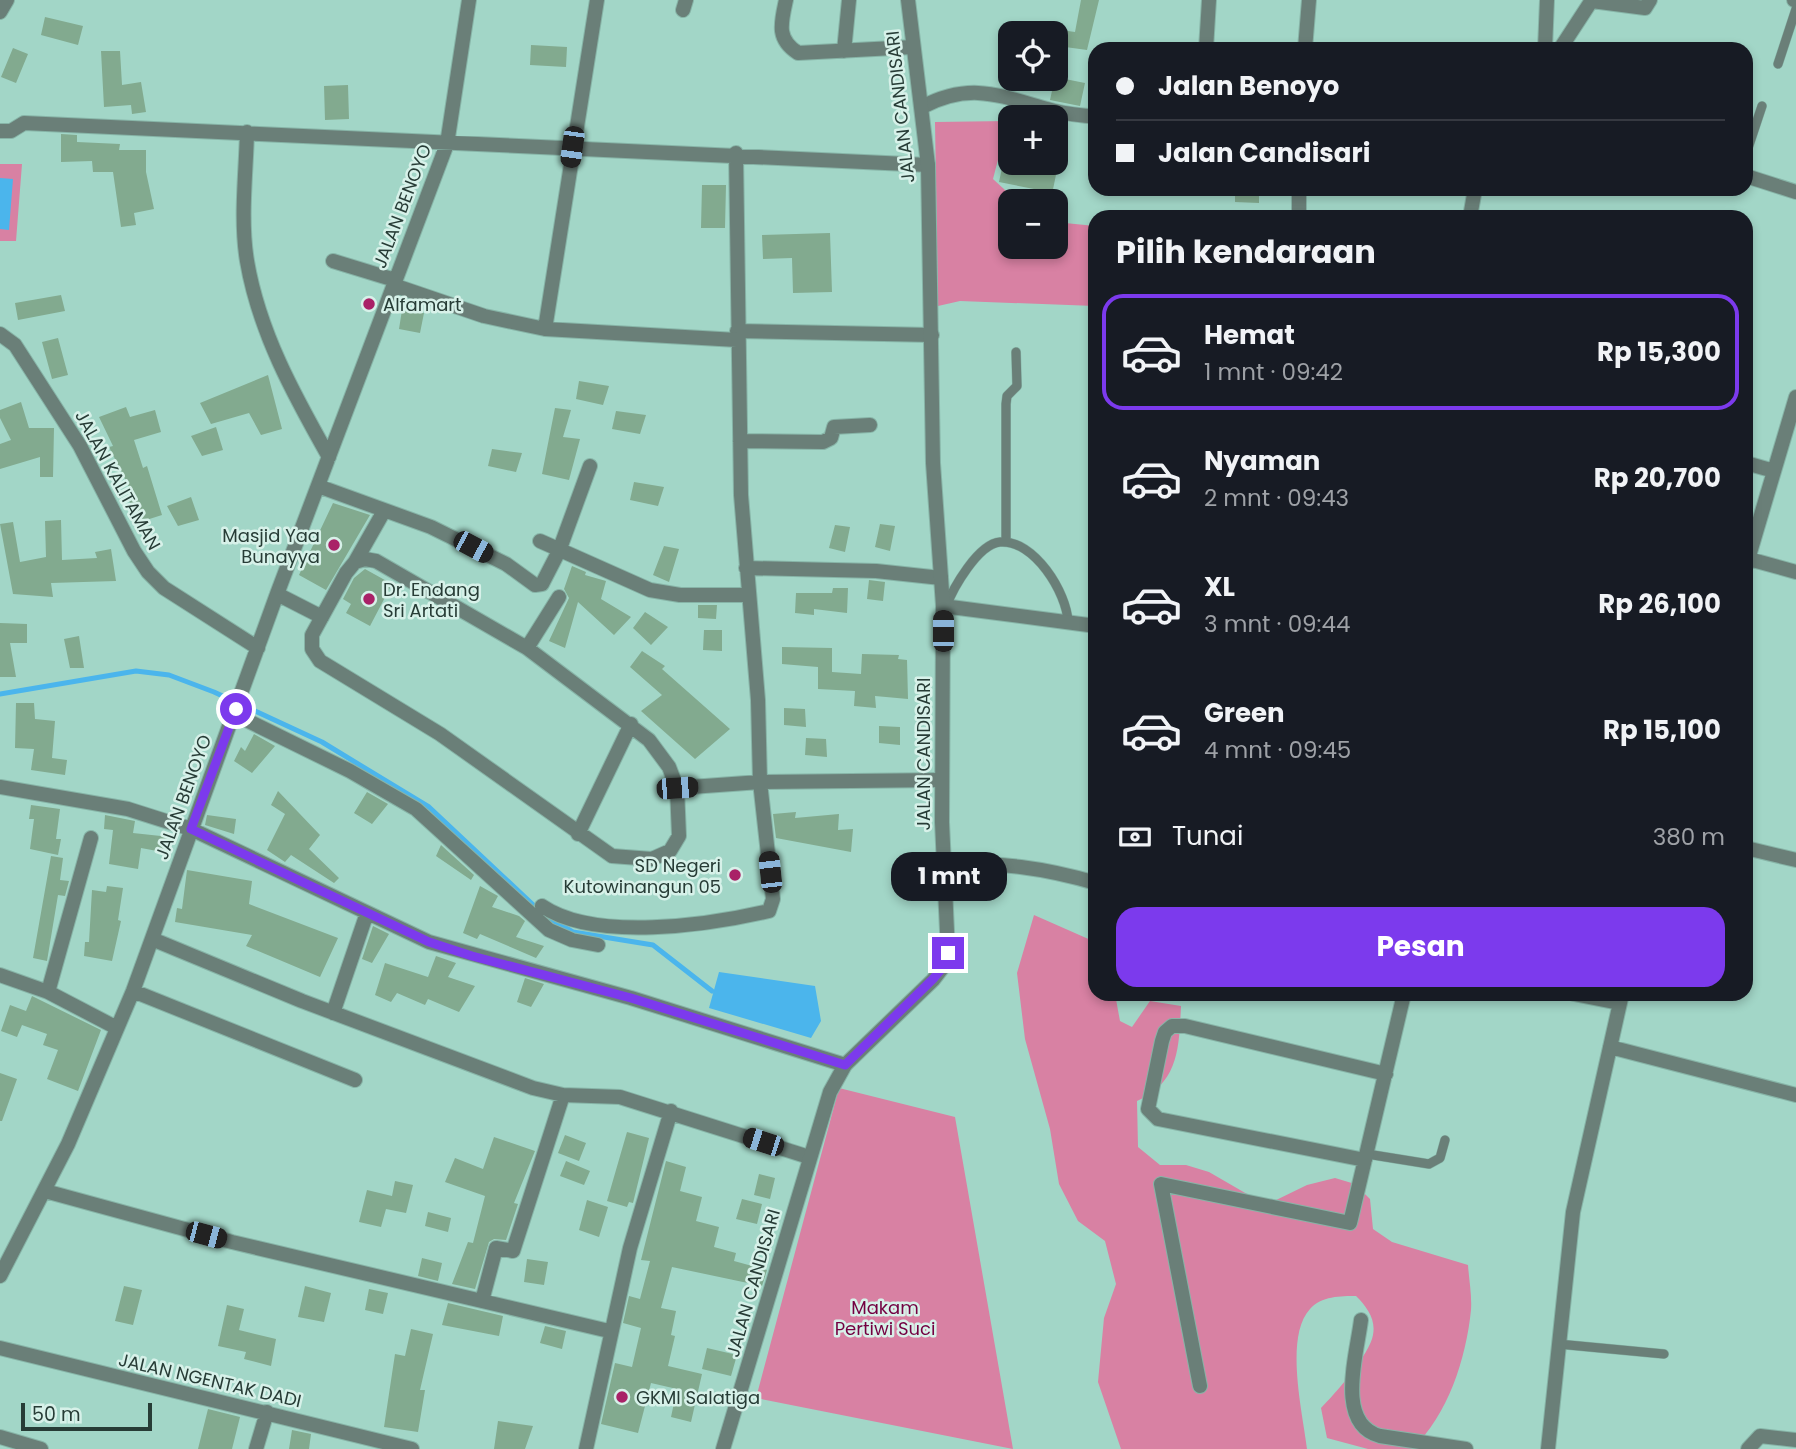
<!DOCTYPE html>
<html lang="id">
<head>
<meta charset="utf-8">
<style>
  :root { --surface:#171b24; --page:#20242c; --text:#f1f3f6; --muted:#9ea1a6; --line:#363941; --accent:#7c3aed }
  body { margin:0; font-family:Poppins,sans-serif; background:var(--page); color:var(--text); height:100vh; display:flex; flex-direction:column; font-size:26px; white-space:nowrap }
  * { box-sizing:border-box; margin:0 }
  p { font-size:23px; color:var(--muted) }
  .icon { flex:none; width:38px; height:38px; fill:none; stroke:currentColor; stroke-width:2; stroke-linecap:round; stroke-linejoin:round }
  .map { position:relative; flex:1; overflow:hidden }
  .panel { position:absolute; left:1088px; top:210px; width:665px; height:791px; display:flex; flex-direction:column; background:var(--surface); border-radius:21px; box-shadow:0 4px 10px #0003 }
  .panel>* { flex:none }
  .top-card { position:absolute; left:1088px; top:42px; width:665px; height:154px; border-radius:21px; box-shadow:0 4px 10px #0003; display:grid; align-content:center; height:154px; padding:0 28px; background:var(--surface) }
  .fabs { position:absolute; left:998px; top:21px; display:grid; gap:14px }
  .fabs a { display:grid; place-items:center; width:70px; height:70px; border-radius:14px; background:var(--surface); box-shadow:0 4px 10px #0003; font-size:35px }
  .scale { position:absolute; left:21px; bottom:18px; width:131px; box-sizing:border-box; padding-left:7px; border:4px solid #273c36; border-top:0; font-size:19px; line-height:24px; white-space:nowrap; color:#273c36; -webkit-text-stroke:5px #d7f1e9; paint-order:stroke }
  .end { position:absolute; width:32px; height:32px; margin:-16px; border:9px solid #7c3aed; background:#fff; box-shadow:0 0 0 4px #fff }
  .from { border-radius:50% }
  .bubble { position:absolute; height:49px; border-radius:21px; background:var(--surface); box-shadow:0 4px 10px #0003; font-size:23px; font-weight:700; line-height:49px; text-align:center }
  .car { position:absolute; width:21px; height:42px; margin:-21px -10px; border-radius:9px; box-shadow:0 0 5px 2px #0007; background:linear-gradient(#222 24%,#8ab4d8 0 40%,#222 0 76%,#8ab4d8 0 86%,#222 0) }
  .top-card b { display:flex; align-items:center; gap:24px; height:66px; font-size:26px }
  .top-card b+b { border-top:2px solid var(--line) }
  .top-card i { width:18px; height:18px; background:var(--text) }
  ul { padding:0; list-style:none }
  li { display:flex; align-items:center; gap:21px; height:116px; margin:0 14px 10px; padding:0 14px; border:4px solid transparent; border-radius:21px }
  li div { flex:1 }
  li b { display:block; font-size:26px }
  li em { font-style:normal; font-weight:700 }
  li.current { border-color:var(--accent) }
  li>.icon { width:63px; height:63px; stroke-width:1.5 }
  h2 { padding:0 28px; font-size:32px; line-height:84px }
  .pay { display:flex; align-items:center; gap:18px; height:77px; padding:0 28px; font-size:26px }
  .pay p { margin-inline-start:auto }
  .button { display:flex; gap:14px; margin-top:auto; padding:14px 28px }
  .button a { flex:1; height:80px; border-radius:21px; background:var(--accent); color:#fff; font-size:28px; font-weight:700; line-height:80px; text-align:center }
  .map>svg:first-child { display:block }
</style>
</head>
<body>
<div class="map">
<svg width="1796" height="1449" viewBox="0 0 1796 1449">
  <rect width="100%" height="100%" fill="#a2d6c7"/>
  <path fill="#d881a3" d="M1008 121 993 179 1017 201H1010V247H1055V222L1095 226V306L960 301 938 306 935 122Z
    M0 164H22L16 241H0Z
    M1034 915 1093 941 1096 994H1115L1120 1021 1132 1027 1150 1001 1181 1006C1179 1047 1179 1083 1137 1101L1138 1147 1160 1165H1186L1209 1172 1266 1205 1307 1185 1335 1178 1355 1184 1370 1199 1373 1229 1392 1242 1468 1265C1469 1280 1472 1295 1471 1310 1466 1359 1448 1415 1412 1449H1368L1327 1438 1321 1408C1335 1394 1370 1354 1373 1335 1376 1319 1367 1307 1356 1296 1341 1296 1321 1296 1310 1309 1284 1337 1303 1414 1307 1449H1121L1098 1382 1104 1318 1116 1284 1105 1241 1078 1221 1059 1184 1050 1129 1025 1039 1017 973Z
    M839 1088 955 1117 1013 1449 756 1398Z"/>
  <path fill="#4bb5ec" d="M0 178 13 179 9 230 0 229Z
    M719 972 815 986 821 1021 811 1038 709 1008Z"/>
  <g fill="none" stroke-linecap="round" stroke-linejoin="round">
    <path stroke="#4bb5ec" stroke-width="5" d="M0 694 136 671 169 675 214 692 322 742 429 807 545 916 573 932 653 945 712 991"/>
  </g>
  <path fill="#82aa8f" d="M1081 0H1099L1087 50 1058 46 1061 30 1075 32Z
    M45 17 83 26 78 45 41 35Z
    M531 45 567 47 566 67 530 65Z
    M13 48 28 54 16 83 1 77Z
    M101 51H120L122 85 141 82 146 112 132 114 131 105 104 107Z
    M1055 77 1085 83 1080 106 1050 100Z
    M348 85 349 119 325 120 324 86Z
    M61 134 77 135V142L120 144 119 150H146V172L154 209 134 213 136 225 121 227 113 172H93L92 161 61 162Z
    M1003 163 1058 165 1051 199 1037 197 1039 190 999 182Z
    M702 185H726L725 228H701Z
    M1235 189H1259V203L1235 202Z
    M830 233 832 292 793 293 792 258 763 259 762 235Z
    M61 295 65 311 18 320 15 303Z
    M402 310 424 313 420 333 399 329Z
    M58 338 68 375 52 379 42 342Z
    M268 375 282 429 261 435 249 413 211 424 200 403Z
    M579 381 609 386 603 405 576 399Z
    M21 402 29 428H54L53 477H40V457L0 469V444L11 440 0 418V410Z
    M126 407 130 417 155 410 161 432 134 440 143 468 147 466 162 515 140 522 129 501 135 499 109 447 113 446 99 417Z
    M555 408 571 410 563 437 580 439 569 480 542 474Z
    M616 411 646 415 640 434 612 429Z
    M216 427 223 450 202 456 191 436Z
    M492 449 522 453 516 472 488 466Z
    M634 482 664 487 658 506 630 500Z
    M191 497 199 520 178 526 167 506Z
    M333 503 370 515 326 590 299 575Z
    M61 520 62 560 97 558 95 552 111 549 116 581 51 583 53 597 13 594 0 524 13 522 20 562 46 557 45 521Z
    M880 524 895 526 890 551 875 547Z
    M835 525 850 527 845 552 829 548Z
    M664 546 679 549 669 582 653 575Z
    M572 566 586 572 585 575 606 581 601 599 631 617 614 635 578 602 565 648 549 641 569 598 564 589Z
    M365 569 392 584 370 626 346 613 351 604 343 599 354 578Z
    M869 580 885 582 883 601 867 599Z
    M833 588H848L847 613 814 609V615L795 613 796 593H832Z
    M698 605H717L716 619 698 618Z
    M645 612 668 627 651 645 633 628Z
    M0 623 27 624V643H10L16 677H0Z
    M704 630H722V651L703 650Z
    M79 636 84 668H70L64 639Z
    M782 647 832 648V672L861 674 862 654 899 655 898 659 907 660 908 699 875 696 876 708 854 706 855 691 818 689V667L782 664Z
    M642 651 665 666 662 669 730 729 695 759 641 711 662 695 630 667Z
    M16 703H34L35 719 55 721 52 758 67 760 65 775 31 770 34 749 15 748Z
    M784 708 805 709 806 727 784 725Z
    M879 726 900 727V745L879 743Z
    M254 734 275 746 252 773 234 761 241 747 245 751Z
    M806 738 826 739 827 757 805 755Z
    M278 791 320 835 309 849 339 878 334 883 291 855 285 862 267 850 285 814 271 805Z
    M367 792 388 804 372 824 354 813Z
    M31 805 60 809 56 839H61L58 855 30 849 34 819H29Z
    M796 812 795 818 839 814 838 830 853 829 851 852 776 838 773 814Z
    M105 815 135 821 133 833 170 837 168 853 141 848 138 869 109 864 113 830 104 829Z
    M207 815 236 819 234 834 205 825Z
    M441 845 474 875 471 880 436 856Z
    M51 856 63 858 60 880 69 881 65 896 58 895 47 961 33 958Z
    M187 870 252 881 249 904 338 938 320 977 246 946 252 935 175 922 177 908 182 909Z
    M107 886 123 888 118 920 121 921 112 961 84 956 85 942H89L92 890 106 892Z
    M480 886 498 896 492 907 519 916 525 921 516 937 544 946 536 958 480 934 477 939 463 933Z
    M373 926 389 934 372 963 362 959Z
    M436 956 456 963 448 977 475 986 459 1012 428 999 425 1005 397 993 391 1002 375 995 385 963 428 977Z
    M525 978 544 984 531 1007 517 1002Z
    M32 996 101 1030 78 1091 47 1079 58 1050 43 1045 47 1034 22 1025 17 1037 1 1031 10 1005 26 1011Z
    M0 1073 17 1079 2 1121H0Z
    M627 1132 649 1138 633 1203 629 1202 627 1207 607 1201Z
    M565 1135 586 1143 579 1161 558 1153Z
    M494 1137 535 1151 514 1203 518 1204 506 1240 494 1239 489 1242 475 1289 452 1284 468 1242 473 1243 485 1196 445 1182 455 1158 483 1169Z
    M566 1161 590 1171 584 1185 560 1176Z
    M666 1161 686 1167 680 1191 702 1197 696 1221 719 1227 714 1247 736 1253 734 1261 767 1270 762 1286 672 1267 661 1308 676 1311 671 1335 675 1336 668 1366 702 1374 691 1422 671 1417 677 1389 651 1383 638 1433 601 1424 615 1363 632 1367 641 1328 623 1323 629 1296 640 1299 650 1261 641 1260Z
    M759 1174 775 1178 770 1199 754 1195Z
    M395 1181 413 1185 406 1213 386 1209 381 1227 359 1222 367 1190 392 1196Z
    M742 1199 762 1204 757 1224 736 1219Z
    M587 1200 608 1207 599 1237 579 1230Z
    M428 1212 451 1218 448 1232 425 1226Z
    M422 1258 442 1263 438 1281 418 1276Z
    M527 1259 548 1262 544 1285 524 1282Z
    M124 1286 142 1290 133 1325 115 1321Z
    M305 1286 331 1293 324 1322 298 1317Z
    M369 1289 388 1293 383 1314 365 1310Z
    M448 1303 503 1316 499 1336 442 1325Z
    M227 1305 244 1309 239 1330 276 1339 271 1366 244 1359 246 1352 218 1346Z
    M545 1326 566 1331 562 1349 540 1343Z
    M411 1329 433 1334 420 1390H425L418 1432 384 1427 395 1354 405 1356Z
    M707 1348 737 1355 731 1376 702 1369Z
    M208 1409 240 1417 232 1449H198Z
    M498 1421 533 1426 525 1449H494Z
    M292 1430 311 1434 309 1449H289Z"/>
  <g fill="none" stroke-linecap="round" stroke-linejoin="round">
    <defs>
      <path id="service" d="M1778 64 1796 9
        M1746 154 1762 106
        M1006 542V404L1007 396 1017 386 1016 352
        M946 607C953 588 978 544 1000 542 1034 539 1067 593 1068 622
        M1367 1154 1429 1164 1440 1158 1445 1140
        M1558 1344 1664 1354"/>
      <path id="minor" d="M786 0C781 23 776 39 798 53L913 47
        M1794 0H1796
        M1592 1 1645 8 1650 0
        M683 10 686 0
        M0 12 7 0
        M1206 49 1209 0
        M1305 49 1309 0
        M1545 49 1547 0
        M1560 49 1592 0
        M844 51 849 0
        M922 107C970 82 998 95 1047 109 1062 114 1080 115 1096 117
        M0 131H11L24 123 928 165
        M247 132C246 174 240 219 247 261 259 332 294 395 329 457
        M1746 176 1796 192
        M1299 189V217
        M1470 217 1475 189
        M333 261 395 280
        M393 285 484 316 545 329 737 340
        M545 329 597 0
        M737 331 932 335
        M0 334 15 345 80 446 134 551 148 572 164 588 258 648
        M740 441 823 442 831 438 834 427 870 425
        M1746 463 1774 471
        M318 486 431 527 506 564 535 585 542 584 559 551 590 466
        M540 541 650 590 680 595H748
        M365 559 376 561 527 648 649 740 669 767 677 788 679 836 670 851 652 859 612 856 440 734 320 661 312 649V635L346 573 355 562Z
        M1749 559 1796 572
        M355 562 384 511
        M1746 566 1796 397
        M746 568 876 571 941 578
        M277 594 322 617
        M943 606 1096 626
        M527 648 559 597
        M234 714 350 771 416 809 549 930 572 940 598 945
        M0 787 128 809 191 829 429 942 631 998 845 1065
        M677 788 760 782 758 700 741 495 736 153
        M578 834 631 724
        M1746 848 1796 860
        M944 863C1001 863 1041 867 1096 883
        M542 906C595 942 709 925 769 911L773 899 760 782 941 780
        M152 939 302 1001 533 1088 563 1095 620 1097 809 1157
        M0 975 48 992 117 1028
        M133 991 355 1080
        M48 992 91 838
        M1574 994 1619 1003
        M333 1013 367 913
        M1610 1047 1796 1095
        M1365 1160 1158 1119 1148 1109 1162 1041 1165 1032 1172 1026H1185L1386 1074
        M45 1191 232 1242 609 1331
        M0 1276 68 1144 133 991 277 594 447 144 469 0
        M482 1301 496 1248 513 1251 563 1095
        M1361 1320C1357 1354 1335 1424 1380 1436L1466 1449
        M0 1348 412 1449
        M1200 1386 1161 1184 1350 1223 1404 994
        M256 1449 267 1412
        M586 1449 630 1248 671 1111
        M1548 1449 1573 1212 1622 994
        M1748 1449 1760 1436 1796 1440"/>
      <path id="tertiary" d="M0 1437 41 1449
        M723 1449 830 1092 845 1065 933 980 943 967 948 953 942 822 943 606 933 463 928 165 908 0"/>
    </defs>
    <use href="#service" stroke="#87b4a7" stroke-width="10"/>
    <use href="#minor" stroke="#87b4a7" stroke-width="16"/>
    <use href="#tertiary" stroke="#87b4a7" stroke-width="16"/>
    <use href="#service" stroke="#6a7f78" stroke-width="9"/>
    <use href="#minor" stroke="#6a7f78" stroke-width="14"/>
    <use href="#tertiary" stroke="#6a7f78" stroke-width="14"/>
  </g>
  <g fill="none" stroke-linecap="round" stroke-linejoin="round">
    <path stroke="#7c3aed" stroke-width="9" d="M236 709 191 829 429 942 472 956 631 998 845 1065 933 979 943 967 948 953"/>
  </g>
  <g fill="#a92167" stroke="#d7f1e9" stroke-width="2.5">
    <circle cx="369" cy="304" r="7"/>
    <circle cx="334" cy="545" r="7"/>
    <circle cx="369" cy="599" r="7"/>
    <circle cx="735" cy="875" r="7"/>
    <circle cx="622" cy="1397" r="7"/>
  </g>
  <g text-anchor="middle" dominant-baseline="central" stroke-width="5" stroke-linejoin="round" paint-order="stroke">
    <g font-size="18" fill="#273c36" stroke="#d7f1e9">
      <text transform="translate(900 107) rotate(-96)">JALAN CANDISARI</text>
      <text transform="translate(402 206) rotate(-69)">JALAN BENOYO</text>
      <text transform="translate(118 480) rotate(61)">JALAN KALITAMAN</text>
      <text transform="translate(923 754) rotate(-90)">JALAN CANDISARI</text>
      <text transform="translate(183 797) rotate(-70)">JALAN BENOYO</text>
      <text transform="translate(753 1283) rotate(-74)">JALAN CANDISARI</text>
      <text transform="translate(210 1380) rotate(13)">JALAN NGENTAK DADI</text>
    </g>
    <g font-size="18" fill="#273c36" stroke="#d7f1e9" text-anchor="start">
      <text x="383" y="304">Alfamart</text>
      <text x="320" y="535" text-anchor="end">Masjid Yaa<tspan x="320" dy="21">Bunayya</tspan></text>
      <text x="383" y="589">Dr. Endang<tspan x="383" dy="21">Sri Artati</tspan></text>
      <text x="721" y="865" text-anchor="end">SD Negeri<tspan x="721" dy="21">Kutowinangun 05</tspan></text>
      <text x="636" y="1397">GKMI Salatiga</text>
    </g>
    <g font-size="18" fill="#730041" stroke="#d7f1e9">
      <text x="885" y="1307">Makam<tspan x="885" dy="21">Pertiwi Suci</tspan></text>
    </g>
  </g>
</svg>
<div class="fabs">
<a><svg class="icon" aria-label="locate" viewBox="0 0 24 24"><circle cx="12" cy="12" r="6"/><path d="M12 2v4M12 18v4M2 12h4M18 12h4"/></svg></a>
<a>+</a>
<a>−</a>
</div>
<div class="scale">50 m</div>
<i class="end from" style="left:236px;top:709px"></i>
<i class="end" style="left:948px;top:953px"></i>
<div class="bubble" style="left:891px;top:852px;width:116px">1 mnt</div>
<i class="car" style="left:572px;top:147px;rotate:188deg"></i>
<i class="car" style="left:473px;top:547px;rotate:118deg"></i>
<i class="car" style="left:943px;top:631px;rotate:0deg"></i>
<i class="car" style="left:677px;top:788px;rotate:86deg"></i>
<i class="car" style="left:770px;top:872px;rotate:354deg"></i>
<i class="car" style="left:763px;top:1142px;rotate:288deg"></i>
<i class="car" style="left:206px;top:1235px;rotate:105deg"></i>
<div class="top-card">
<b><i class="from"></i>Jalan Benoyo</b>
<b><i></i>Jalan Candisari</b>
</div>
<section class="panel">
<h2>Pilih kendaraan</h2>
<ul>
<li class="current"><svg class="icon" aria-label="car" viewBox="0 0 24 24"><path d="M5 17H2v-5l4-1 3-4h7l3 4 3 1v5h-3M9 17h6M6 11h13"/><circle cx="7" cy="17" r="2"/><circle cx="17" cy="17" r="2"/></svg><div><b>Hemat</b><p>1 mnt · 09:42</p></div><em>Rp 15,300</em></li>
<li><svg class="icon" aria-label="car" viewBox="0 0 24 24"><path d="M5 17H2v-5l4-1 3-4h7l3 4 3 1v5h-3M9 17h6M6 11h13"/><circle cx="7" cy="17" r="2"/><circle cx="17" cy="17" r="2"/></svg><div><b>Nyaman</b><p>2 mnt · 09:43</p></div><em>Rp 20,700</em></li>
<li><svg class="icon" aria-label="car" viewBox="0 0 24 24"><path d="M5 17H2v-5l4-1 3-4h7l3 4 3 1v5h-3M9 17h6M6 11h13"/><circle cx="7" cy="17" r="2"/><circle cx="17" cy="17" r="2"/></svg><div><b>XL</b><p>3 mnt · 09:44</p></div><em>Rp 26,100</em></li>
<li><svg class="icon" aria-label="car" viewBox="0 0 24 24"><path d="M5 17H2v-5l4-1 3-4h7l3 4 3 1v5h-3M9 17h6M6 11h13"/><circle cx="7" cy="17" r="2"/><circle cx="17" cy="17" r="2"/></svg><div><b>Green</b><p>4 mnt · 09:45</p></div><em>Rp 15,100</em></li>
</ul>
<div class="pay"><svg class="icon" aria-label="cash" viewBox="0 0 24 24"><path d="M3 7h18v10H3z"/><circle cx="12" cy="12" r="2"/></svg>Tunai<p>380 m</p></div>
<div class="button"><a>Pesan</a></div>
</section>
</div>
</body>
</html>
